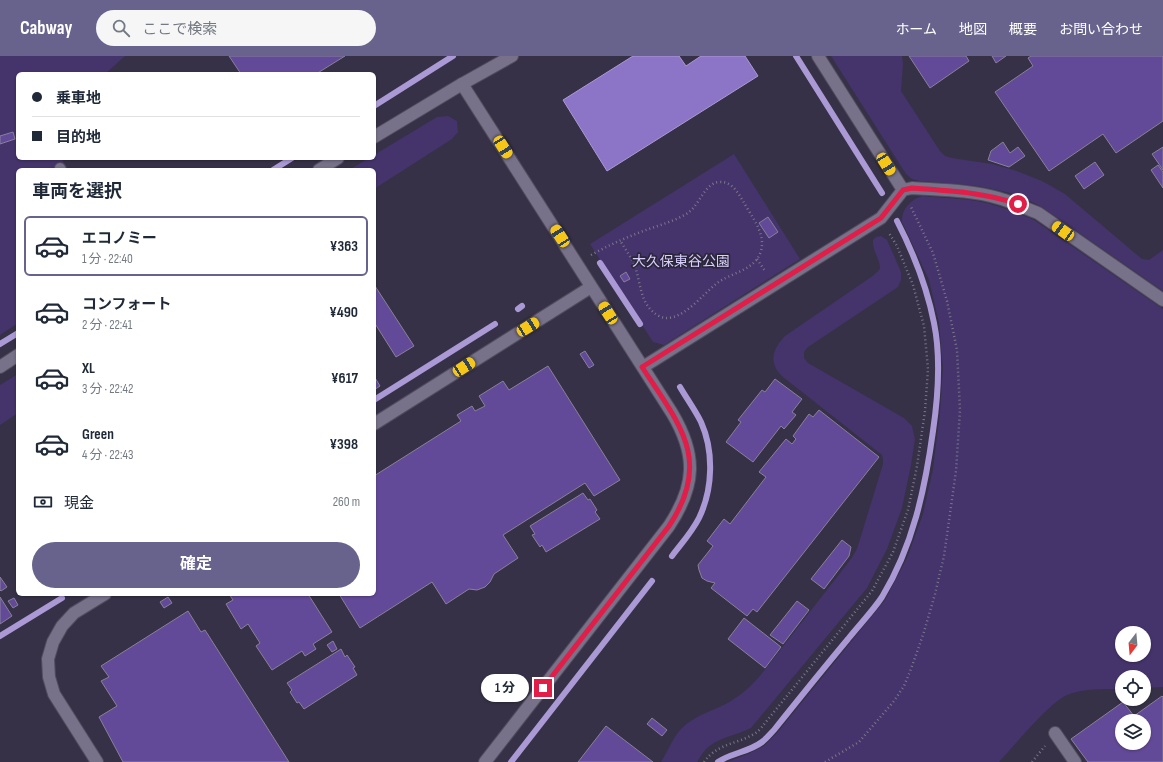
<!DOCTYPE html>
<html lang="ja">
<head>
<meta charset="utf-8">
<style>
  :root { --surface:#fff; --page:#f6f6f7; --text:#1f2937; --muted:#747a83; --line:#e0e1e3; --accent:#67638c }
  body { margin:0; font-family:"Sofia Sans Condensed","Noto Sans JP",sans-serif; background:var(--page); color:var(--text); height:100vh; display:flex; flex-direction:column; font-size:15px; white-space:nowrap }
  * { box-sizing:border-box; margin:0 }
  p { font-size:13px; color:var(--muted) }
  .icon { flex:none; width:22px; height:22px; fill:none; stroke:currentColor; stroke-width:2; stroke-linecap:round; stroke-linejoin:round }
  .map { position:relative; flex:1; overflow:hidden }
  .details { position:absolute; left:16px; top:112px; width:360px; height:428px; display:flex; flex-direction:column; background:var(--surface); border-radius:6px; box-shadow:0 1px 3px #0004 }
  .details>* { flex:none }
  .hud { position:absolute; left:16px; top:16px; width:360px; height:88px; border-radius:6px; box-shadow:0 1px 3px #0004; display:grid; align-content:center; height:88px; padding:0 16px; background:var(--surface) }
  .needle { width:26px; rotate:196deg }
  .buttons { position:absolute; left:1115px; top:570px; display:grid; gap:8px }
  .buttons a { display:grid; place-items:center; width:36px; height:36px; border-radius:50%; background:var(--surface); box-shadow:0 1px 3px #0004; font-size:20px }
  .end { position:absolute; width:18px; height:18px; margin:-9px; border:5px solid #e11d48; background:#fff; box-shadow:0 0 0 2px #fff }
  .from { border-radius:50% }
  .bubble { position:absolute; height:28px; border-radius:14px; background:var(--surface); box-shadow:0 1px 3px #0004; font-size:13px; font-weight:700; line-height:28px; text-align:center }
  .car { position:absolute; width:12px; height:24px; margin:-12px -6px; border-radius:5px; box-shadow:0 0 3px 1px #0007; background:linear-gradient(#f5c518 24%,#345 0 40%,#f5c518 0 76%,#345 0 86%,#f5c518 0) }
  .hud b { display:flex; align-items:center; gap:14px; height:38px; font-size:15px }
  .hud b+b { border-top:1px solid var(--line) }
  .hud i { width:10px; height:10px; background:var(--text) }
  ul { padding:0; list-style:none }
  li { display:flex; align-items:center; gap:12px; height:60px; margin:0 8px 6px; padding:0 8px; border:2px solid transparent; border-radius:6px }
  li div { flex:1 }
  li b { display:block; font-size:15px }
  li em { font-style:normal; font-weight:700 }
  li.selected { border-color:var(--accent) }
  li>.icon { width:36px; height:36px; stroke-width:1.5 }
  h2 { padding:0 16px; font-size:18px; line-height:48px }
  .pay { display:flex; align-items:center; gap:10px; height:44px; padding:0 16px; font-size:15px }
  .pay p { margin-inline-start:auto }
  .cta { display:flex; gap:8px; margin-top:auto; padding:8px 16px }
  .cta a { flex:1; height:46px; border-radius:24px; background:var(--accent); color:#fff; font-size:16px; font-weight:700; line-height:46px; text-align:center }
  header { display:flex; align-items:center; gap:24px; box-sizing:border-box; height:56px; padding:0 20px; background:var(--accent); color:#fff }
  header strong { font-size:19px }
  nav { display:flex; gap:22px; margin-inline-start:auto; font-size:14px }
  .search { width:280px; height:36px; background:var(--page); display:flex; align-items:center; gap:10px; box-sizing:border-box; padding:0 14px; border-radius:22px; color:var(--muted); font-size:15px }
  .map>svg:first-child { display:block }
</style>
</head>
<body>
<header>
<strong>Cabway</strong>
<div class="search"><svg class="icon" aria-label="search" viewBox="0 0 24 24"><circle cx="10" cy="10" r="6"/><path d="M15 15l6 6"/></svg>ここで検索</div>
<nav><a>ホーム</a><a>地図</a><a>概要</a><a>お問い合わせ</a></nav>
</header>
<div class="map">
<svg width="1163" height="706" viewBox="0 0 1163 706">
  <rect width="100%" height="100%" fill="#363146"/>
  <path fill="#45336b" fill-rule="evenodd" d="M0 0H125L105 18H18V102H61L69 114H18V267L0 279Z
    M831 0H902L903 8 901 35 940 95 945 100 952 102 992 108 1017 115 1042 125 1065 138 1142 203 1149 204 1163 194V235L1042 151C1028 144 1013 137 998 134 972 128 946 127 920 125L912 123 906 118Z
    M448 60 457 65 458 76 452 83 374 133V114H349L369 102H374V99L437 61Z
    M734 98 800 203 664 289 653 286 590 188Z
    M923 140C941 142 959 142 976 145 996 148 1015 156 1034 164L1163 253V631L1144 632V621H1122V633C1104 633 1084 632 1067 639 1049 647 1014 690 999 706H727L748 698 764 690 777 677 885 544 907 502 923 458 933 413 940 356 943 312 939 267 929 224 902 166C901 153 911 143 923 140ZM1122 577H1144V599H1122Z
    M881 180 887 184 891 193 901 216V224L898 231 808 291 804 296V302L808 307 904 362 912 370 915 383 911 409 902 452 887 493 867 532 751 672C737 679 717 682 706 693 702 697 700 702 697 706H661C668 695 673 681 682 672 695 659 716 654 731 645 742 638 750 631 759 621L851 503 857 493 883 408V403L882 399 783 321C780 318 776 314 775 310 770 299 778 287 785 280L874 219 880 213C880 202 872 195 873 184L876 181Z
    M18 318V357L0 369V329Z"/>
  <path fill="#8c74c6" stroke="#ab99d6" d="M633 0H679L686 10 701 0H745L758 20 607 115 563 44Z"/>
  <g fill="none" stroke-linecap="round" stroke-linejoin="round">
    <path stroke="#ab99d6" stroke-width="6" d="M796 0 882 137
      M374 50 453 0
      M273 114 292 102
      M600 207 640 268
      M518 253 522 250
      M0 288 18 277
      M374 344 495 268
      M672 500C681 488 692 476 699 462 713 433 714 395 701 366 695 354 687 343 680 331
      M0 580 62 542
      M511 706 652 525
      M718 706C731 697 749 696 762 686 766 683 770 678 774 674 798 644 823 613 848 583 859 569 872 556 882 541 913 490 925 433 933 375 938 341 941 301 934 267 927 231 914 198 897 165"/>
  </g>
  <path fill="#634a98" stroke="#878199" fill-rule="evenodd" d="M229 0H345L316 18H241Z
    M909 0H966L969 5 930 32Z
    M992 0H1006L996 7Z
    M1031 0H1163V65L1116 97 1103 78 1049 115 995 36 1033 10 1028 2Z
    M13 76 15 83 0 88V80Z
    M1003 86 1010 97 1018 91 1025 100 1009 111 988 104 991 95Z
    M1163 91V114L1152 98Z
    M1095 106 1104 119 1084 133 1075 120Z
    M1158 109 1163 116V132L1151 114Z
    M768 161 778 176 769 182 759 167Z
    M626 216 630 223 624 226 620 220Z
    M375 230 414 290 396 301 374 266V231Z
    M585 295 594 309 589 312 580 298Z
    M548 310 620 424 594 440 585 427 503 479 518 502 494 518 490 526 485 531 477 534 469 533 446 548 432 526 360 572 339 538H374V420L461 365 457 359 472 350 475 355 485 350 479 340 503 325 509 334Z
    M374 320 380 330 374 334Z
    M775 323 802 343 792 356 796 359 784 373 781 370 753 406 726 386 741 366 738 364 762 334 765 336Z
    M819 354 879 401 757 556 753 553 747 560 711 532 715 527 707 525 702 522 699 514 698 509 713 490 707 485 724 463 730 468 766 421 759 416 786 383 792 388 796 383 793 380 809 358 813 361Z
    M583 437 588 444 590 443 597 454 595 456 600 463 546 496 542 489 540 491 532 479 535 478 530 470Z
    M842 484 851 491 849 500 824 533 811 523Z
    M0 521 7 531 1 535 0 534Z
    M229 538H308L332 576 313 588 316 593 305 600 302 595 272 614 256 590 260 587 248 568 241 573 226 548 233 544Z
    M0 541 12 560 0 568Z
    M168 541 172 547 164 552 160 546Z
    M14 542 18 549 13 552 8 545Z
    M797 545 809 554 783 588 770 579Z
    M188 555 201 576 205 574 289 706H123L99 661 117 650 101 625 109 621 101 610Z
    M744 562 781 591 765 612 728 583Z
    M333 585 337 593 332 596 327 589Z
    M341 593 345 601 347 599 355 611 353 612 357 619 304 653 299 646 297 647 290 636 292 634 287 627Z
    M1162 640 1163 641V706H1088L1071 683 1123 646 1134 660ZM1122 665H1144V687H1122Z
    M652 662 667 674 662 680 647 668Z
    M606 670 653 706H578Z"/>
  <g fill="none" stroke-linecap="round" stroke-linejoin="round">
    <defs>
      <path id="service" d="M60 112 61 114"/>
      <path id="minor" d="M374 81 462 28
        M319 114 338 102
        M903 134 912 132C941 134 971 134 998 142 1012 146 1025 152 1038 157L1163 244
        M0 311 18 299
        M643 311 881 162 903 134 818 0
        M1055 677 1075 706"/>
      <path id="tertiary" d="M374 368 591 231
        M97 706 54 638 49 621 48 603 53 586 62 570 74 557 105 538
        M485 706 669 470C696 429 697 399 672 357L462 28 512 0"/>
    </defs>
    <use href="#service" stroke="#514c5e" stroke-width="12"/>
    <use href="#minor" stroke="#514c5e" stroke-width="14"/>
    <use href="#tertiary" stroke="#514c5e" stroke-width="14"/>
    <path stroke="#7b7789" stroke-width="2.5" stroke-dasharray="1 3" stroke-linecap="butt" d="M591 199C609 189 627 181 646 174 660 169 675 165 688 157 700 148 705 127 719 126 731 125 737 135 743 145 751 160 766 177 761 195 755 215 731 216 716 228 703 238 679 270 659 260 640 250 641 228 635 210 631 201 625 193 620 184
      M757 203 765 215
      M704 706C718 687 735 689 754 678 758 676 762 671 765 667L872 535 893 496 908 454 917 410 925 355 928 313 924 270 913 229 897 190 889 177
      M825 706 859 686 894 645 904 630 911 613 924 576 935 538 944 500 956 415 960 354 957 294 947 245 933 197 911 151
      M1032 706 1045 690"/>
    <use href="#service" stroke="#777189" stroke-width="10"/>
    <use href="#minor" stroke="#777189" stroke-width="12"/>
    <use href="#tertiary" stroke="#777189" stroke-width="12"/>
  </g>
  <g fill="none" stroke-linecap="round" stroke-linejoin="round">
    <path stroke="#e11d48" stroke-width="5" d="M543 632 669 470C713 404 679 368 642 311L881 162 903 134 912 132C950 135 982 136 1018 148"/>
  </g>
  <g text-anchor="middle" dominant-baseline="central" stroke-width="3.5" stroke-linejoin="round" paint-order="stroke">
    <g font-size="14" fill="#d9cffb" stroke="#2c273b">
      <text x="681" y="205">大久保東谷公園</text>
    </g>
  </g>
</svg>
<div class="buttons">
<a><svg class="needle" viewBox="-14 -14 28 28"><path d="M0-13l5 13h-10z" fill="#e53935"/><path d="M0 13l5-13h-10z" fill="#747a83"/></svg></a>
<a><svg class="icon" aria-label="locate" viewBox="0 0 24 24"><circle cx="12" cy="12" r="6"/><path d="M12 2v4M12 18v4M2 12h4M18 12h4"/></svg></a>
<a><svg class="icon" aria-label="layers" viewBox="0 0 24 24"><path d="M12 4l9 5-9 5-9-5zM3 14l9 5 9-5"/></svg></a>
</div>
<i class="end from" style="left:1018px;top:148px"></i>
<i class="end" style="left:543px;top:632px"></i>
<div class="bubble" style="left:481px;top:618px;width:48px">1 分</div>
<i class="car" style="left:503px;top:91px;rotate:148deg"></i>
<i class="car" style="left:886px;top:108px;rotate:148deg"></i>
<i class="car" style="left:1063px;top:175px;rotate:305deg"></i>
<i class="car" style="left:560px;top:180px;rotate:327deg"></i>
<i class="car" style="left:608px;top:257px;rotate:328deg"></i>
<i class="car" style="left:528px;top:271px;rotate:58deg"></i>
<i class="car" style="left:464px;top:311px;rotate:57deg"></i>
<div class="hud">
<b><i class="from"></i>乗車地</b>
<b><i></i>目的地</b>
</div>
<section class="details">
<h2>車両を選択</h2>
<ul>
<li class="selected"><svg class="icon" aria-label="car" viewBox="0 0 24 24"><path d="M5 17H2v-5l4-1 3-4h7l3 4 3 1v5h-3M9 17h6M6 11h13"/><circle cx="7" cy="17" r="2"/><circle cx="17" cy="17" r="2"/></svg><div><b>エコノミー</b><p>1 分 · 22:40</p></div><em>¥363</em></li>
<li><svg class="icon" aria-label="car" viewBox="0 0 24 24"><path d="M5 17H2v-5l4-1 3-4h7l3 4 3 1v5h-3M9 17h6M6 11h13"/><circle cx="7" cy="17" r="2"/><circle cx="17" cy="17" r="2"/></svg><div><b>コンフォート</b><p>2 分 · 22:41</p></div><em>¥490</em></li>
<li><svg class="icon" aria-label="car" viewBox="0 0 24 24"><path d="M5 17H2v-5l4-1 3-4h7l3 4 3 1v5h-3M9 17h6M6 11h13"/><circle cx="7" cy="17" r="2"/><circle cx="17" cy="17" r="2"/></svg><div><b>XL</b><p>3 分 · 22:42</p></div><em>¥617</em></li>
<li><svg class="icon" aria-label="car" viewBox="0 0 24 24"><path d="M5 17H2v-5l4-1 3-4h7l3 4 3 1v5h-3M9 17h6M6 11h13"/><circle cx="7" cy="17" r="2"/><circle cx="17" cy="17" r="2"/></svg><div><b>Green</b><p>4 分 · 22:43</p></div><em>¥398</em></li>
</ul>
<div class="pay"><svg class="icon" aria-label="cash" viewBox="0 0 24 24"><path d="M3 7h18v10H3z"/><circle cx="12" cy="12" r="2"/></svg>現金<p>260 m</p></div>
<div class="cta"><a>確定</a></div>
</section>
</div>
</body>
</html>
